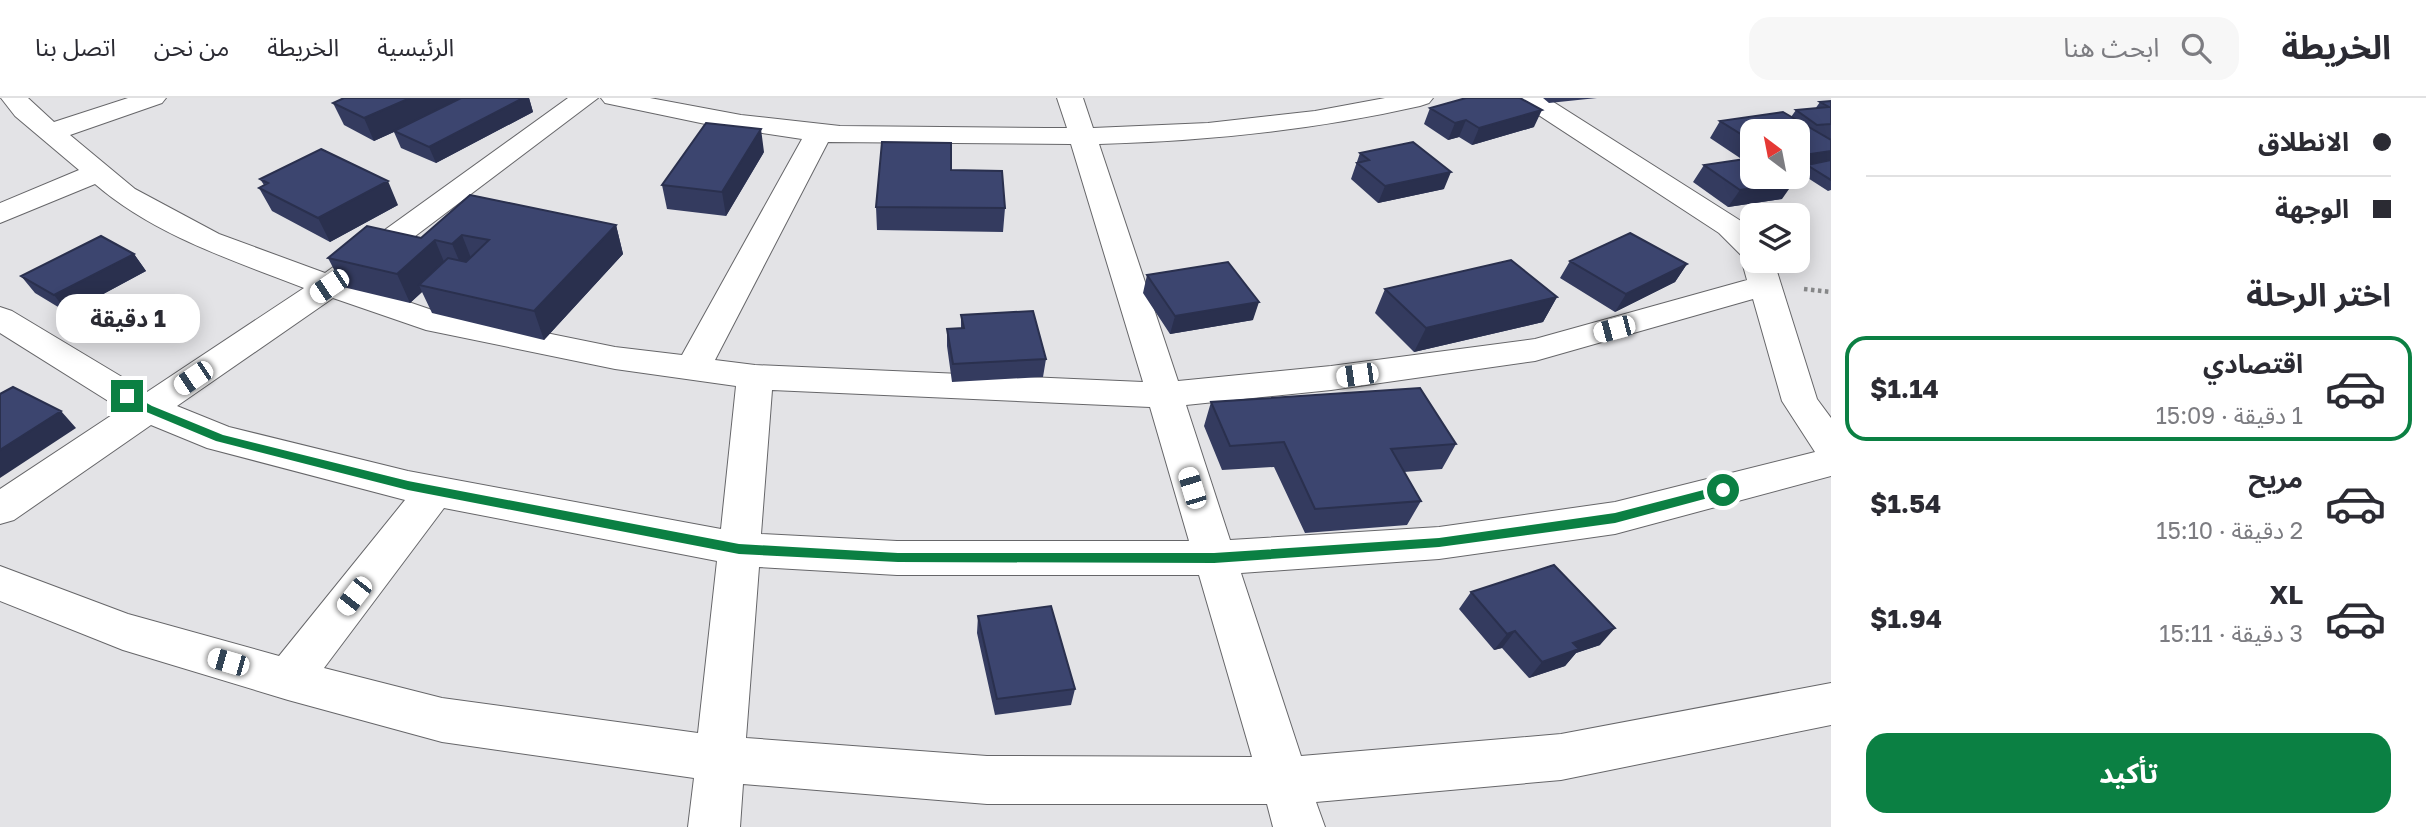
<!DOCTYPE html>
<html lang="ar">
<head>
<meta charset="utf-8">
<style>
  :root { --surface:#fff; --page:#f7f7f7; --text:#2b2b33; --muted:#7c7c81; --line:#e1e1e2; --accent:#0b8043 }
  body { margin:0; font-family:"Golos Text","Noto Sans Arabic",sans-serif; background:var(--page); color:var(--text); direction:rtl; height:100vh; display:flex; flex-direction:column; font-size:26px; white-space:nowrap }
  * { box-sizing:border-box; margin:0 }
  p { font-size:23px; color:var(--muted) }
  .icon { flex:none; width:38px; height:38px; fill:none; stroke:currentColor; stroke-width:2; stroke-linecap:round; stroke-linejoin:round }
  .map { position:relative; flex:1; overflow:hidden; direction:ltr }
  .drawer { display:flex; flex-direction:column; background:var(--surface); width:595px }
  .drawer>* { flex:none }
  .guide { display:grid; align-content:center; height:154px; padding:0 35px; background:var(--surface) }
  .needle { width:46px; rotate:328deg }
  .fabs { position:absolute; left:1740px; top:21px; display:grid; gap:14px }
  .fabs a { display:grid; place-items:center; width:70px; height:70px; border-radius:14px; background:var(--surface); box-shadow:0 4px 18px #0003; font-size:35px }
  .end { position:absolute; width:32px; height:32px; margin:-16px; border:9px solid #0b8043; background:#fff; box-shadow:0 0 0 4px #fff }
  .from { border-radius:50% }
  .bubble { position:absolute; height:49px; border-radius:21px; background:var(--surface); box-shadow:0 4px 18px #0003; font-size:23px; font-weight:700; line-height:49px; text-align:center; direction:rtl }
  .car { position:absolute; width:21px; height:42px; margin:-21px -10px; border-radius:9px; box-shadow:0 0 5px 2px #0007; background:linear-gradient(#fff 24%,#345 0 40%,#fff 0 76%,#345 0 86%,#fff 0) }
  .guide b { display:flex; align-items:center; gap:24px; height:66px; font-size:26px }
  .guide b+b { border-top:2px solid var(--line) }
  .guide i { width:18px; height:18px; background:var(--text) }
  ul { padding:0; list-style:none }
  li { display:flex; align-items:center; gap:21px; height:105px; margin:0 14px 10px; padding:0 21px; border:4px solid transparent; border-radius:21px }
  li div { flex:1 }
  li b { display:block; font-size:26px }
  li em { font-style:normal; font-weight:700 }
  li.selected { border-color:var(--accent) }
  li>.icon { width:63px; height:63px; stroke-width:1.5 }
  h2 { padding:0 35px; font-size:32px; line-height:84px }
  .primary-button { display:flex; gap:14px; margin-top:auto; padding:14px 35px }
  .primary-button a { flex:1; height:80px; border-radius:21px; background:var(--accent); color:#fff; font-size:28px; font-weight:700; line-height:80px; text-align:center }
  header { display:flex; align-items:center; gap:42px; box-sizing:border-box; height:98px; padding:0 35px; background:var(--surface); border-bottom:2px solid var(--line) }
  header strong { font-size:33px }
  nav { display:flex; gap:38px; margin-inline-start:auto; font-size:24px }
  .search { width:490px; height:63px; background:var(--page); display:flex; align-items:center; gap:18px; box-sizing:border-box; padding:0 24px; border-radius:21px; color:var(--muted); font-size:26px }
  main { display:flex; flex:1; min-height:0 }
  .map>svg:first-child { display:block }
</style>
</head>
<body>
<header>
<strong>الخريطة</strong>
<div class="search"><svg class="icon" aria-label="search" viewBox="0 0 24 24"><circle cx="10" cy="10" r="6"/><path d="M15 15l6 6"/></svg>ابحث هنا</div>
<nav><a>الرئيسية</a><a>الخريطة</a><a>من نحن</a><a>اتصل بنا</a></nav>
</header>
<main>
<section class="drawer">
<div class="guide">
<b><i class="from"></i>الانطلاق</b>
<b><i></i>الوجهة</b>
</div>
<h2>اختر الرحلة</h2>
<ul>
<li class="selected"><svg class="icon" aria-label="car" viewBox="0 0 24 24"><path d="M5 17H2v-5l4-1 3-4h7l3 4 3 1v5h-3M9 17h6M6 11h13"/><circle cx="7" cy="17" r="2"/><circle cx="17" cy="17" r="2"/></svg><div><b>اقتصادي</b><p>1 دقيقة · 15:09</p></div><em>$1.14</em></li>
<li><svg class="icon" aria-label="car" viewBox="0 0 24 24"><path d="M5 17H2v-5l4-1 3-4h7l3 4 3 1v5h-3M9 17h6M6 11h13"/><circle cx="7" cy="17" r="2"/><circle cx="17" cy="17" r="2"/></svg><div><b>مريح</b><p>2 دقيقة · 15:10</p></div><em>$1.54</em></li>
<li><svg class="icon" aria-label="car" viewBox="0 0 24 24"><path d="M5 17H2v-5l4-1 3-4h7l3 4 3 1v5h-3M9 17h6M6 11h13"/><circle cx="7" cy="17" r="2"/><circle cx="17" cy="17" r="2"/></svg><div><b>XL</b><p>3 دقيقة · 15:11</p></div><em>$1.94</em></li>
</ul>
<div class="primary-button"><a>تأكيد</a></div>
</section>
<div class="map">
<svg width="1831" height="729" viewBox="0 0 1831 729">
  <rect width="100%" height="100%" fill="#e3e3e6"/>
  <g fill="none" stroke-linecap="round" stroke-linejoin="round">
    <defs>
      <path id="minor" d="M1 0H28L54 24 128 0H166L162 5 70 37 135 91 219 136 325 175 568 0H598L353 185 432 212 615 249 682 257 802 41 715 28 605 5 601 0H650L741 17 840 28 1046 30H1067L1057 0H1083L1093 30 1208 25 1315 13 1385 0H1433L1429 5 1420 8C1314 32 1207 43 1099 46L1178 283 1331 268 1535 241 1747 182 1742 164 1747 158 1741 157 1719 135 1520 5 1516 0H1547L1741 123 1752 133V163L1774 164 1817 301 1831 320V378L1615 436 1439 461 1241 475 1301 658 1561 636 1831 585V627L1561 682 1316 704 1325 729H1273L1267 706H987L743 686 740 729H688L694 680 442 644 288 602 123 552 0 503V468L128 516 279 558 405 402 207 350 151 327 14 422 0 426V391L121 311 0 235V209L12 213 147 294 304 190C232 162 154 137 95 86L0 125V105L79 72 15 18ZM828 44 1071 46 1143 284 755 267 715 262ZM333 200 426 232 615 271 736 288 721 431 408 373 229 329 177 308ZM1753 201 1782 303 1815 354 1615 404 1439 429 1230 442 1186 307 1331 292 1535 263ZM772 292 1150 309 1189 443H897L761 436ZM444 410 717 463 698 635 442 600 324 570ZM759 469 897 477H1199L1252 659 987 658 746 640Z"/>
    </defs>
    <use href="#minor" stroke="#666669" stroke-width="2"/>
    <path stroke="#868788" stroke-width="4.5" stroke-dasharray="3.5 3.5" stroke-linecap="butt" d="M1804 191 1831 194"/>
    <use href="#minor" fill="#fff" fill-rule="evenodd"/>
  </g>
  <path fill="#343b5f" d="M344 0H529L533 14 436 65 401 50 394 34 374 43 344 27 333 5Z
    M1543 0H1597L1549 5Z
    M1831 3V41H1829L1831 43V92L1828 93 1800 75 1803 72 1752 33V79L1782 101 1728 109 1693 84 1704 67 1743 62 1710 40 1720 23 1791 19 1796 12 1815 11 1820 4Z
    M1430 10 1534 29 1472 47 1459 39 1448 42 1424 26Z
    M764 54 726 118 667 111 662 87Z
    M1360 55 1444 91 1378 105 1351 81Z
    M951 72 1005 110 1003 134 877 132 876 109Z
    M260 81 398 107 330 144 272 113 259 90 264 87Z
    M616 127 623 156 544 242 432 215 422 194 410 205 343 189 328 160 421 140Z
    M134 156 146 173 68 215 35 195 21 178Z
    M1570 163 1687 166 1675 184 1615 214 1560 180Z
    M1147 177 1253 222 1170 236 1143 195Z
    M1385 191 1557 199 1543 224 1414 254 1375 215Z
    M961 217 1046 261 1043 279 952 284 947 248V231L961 230Z
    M1211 304 1456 346 1442 371 1404 374 1421 403 1407 427 1305 435 1274 369 1222 372 1204 328Z
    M1471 494 1600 547 1576 555 1565 568 1529 580 1502 550 1494 552 1459 511Z
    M978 518 1075 591 1071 607 995 617 977 535Z"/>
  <path fill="#2a304e" d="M410 0H468L374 43 364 20Z
    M523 0H529L533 14 436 65 429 49Z
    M1542 12 1534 29 1472 47 1479 30Z
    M1466 22 1459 39 1448 42 1455 25Z
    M761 31 764 54 726 118 722 94Z
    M1831 53V67H1807L1803 72 1797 73V58Z
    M1451 74 1444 91 1378 105 1385 88Z
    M388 83 398 107 330 144 318 120Z
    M1794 84 1782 101 1728 109 1740 92Z
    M616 127 623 156 544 242 534 213Z
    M462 137 473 165 464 174 452 146Z
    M435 142 447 171 419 187 422 194 410 205 397 176Z
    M134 156 146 173 68 215 54 197Z
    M1687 166 1675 184 1615 214 1626 196Z
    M1557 199 1543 224 1414 254 1426 230Z
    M1259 204 1253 222 1170 236 1175 218Z
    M61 313 76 330 0 380V352Z
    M1615 530 1600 547 1576 555 1565 568 1529 580 1542 564 1573 545Z
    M1515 533 1502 550 1494 552 1507 536Z"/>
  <path fill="#3c456f" stroke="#2a304e" stroke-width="2" d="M344 0H410L364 20 333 5Z
    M461 0H523L429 49 394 33Z
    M1466 0H1520L1542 12 1479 30 1466 22 1455 25 1430 10Z
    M1831 3V26L1817 27 1796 12 1829 9 1820 4Z
    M1783 14 1831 42V53L1797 58V33H1752V43L1720 23Z
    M706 25 761 31 722 94 662 87Z
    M882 44 951 45V72L1002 73 1005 110 876 109Z
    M1413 44 1451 74 1385 88 1357 65 1369 62 1360 55Z
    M321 51 388 83 318 120 259 90 268 85 260 81Z
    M1752 60V79H1786L1794 84 1740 92 1704 67Z
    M1831 62V82L1807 67Z
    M470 97 616 127 534 213 419 187 448 160 466 164 489 142 462 137 452 146 435 142 397 176 328 160 367 128 421 140Z
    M1630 135 1687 166 1626 196 1570 163Z
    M101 138 134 156 54 197 21 178Z
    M1511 162 1557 199 1426 230 1385 191Z
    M1228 164 1259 204 1175 218 1147 177Z
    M1033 213 1046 261 953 266 947 231 964 230 961 217Z
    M13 289 61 313 0 352V296Z
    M1420 290 1456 346 1391 351 1421 403 1315 411 1284 344 1230 348 1211 304Z
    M1554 467 1615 530 1573 545 1579 551 1542 564 1515 533 1507 536 1471 494Z
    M1051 508 1075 591 997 601 978 518Z"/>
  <path fill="#0b8043" d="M127 294 152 308 223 337 408 383 739 446 898 455H1214L1439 440 1615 415 1723 387 1729 392 1723 396 1615 425 1439 449 1214 465 898 464 739 456 408 392 216 343 144 313 123 300 121 298Z"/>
</svg>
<div class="fabs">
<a><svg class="needle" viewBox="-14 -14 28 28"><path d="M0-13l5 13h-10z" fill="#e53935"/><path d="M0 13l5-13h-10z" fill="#7c7c81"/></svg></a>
<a><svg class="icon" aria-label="layers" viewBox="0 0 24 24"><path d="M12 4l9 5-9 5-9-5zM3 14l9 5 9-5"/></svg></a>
</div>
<i class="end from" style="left:1723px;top:392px"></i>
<i class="end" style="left:127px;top:298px"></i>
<div class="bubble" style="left:56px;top:196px;width:144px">1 دقيقة</div>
<i class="car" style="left:329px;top:188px;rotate:236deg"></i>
<i class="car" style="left:1614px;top:231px;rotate:255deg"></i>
<i class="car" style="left:1357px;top:277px;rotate:262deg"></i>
<i class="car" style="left:193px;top:280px;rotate:236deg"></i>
<i class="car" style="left:1192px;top:390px;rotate:343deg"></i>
<i class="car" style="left:354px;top:498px;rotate:218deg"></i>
<i class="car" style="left:228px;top:564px;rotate:286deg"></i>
</div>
</main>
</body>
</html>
